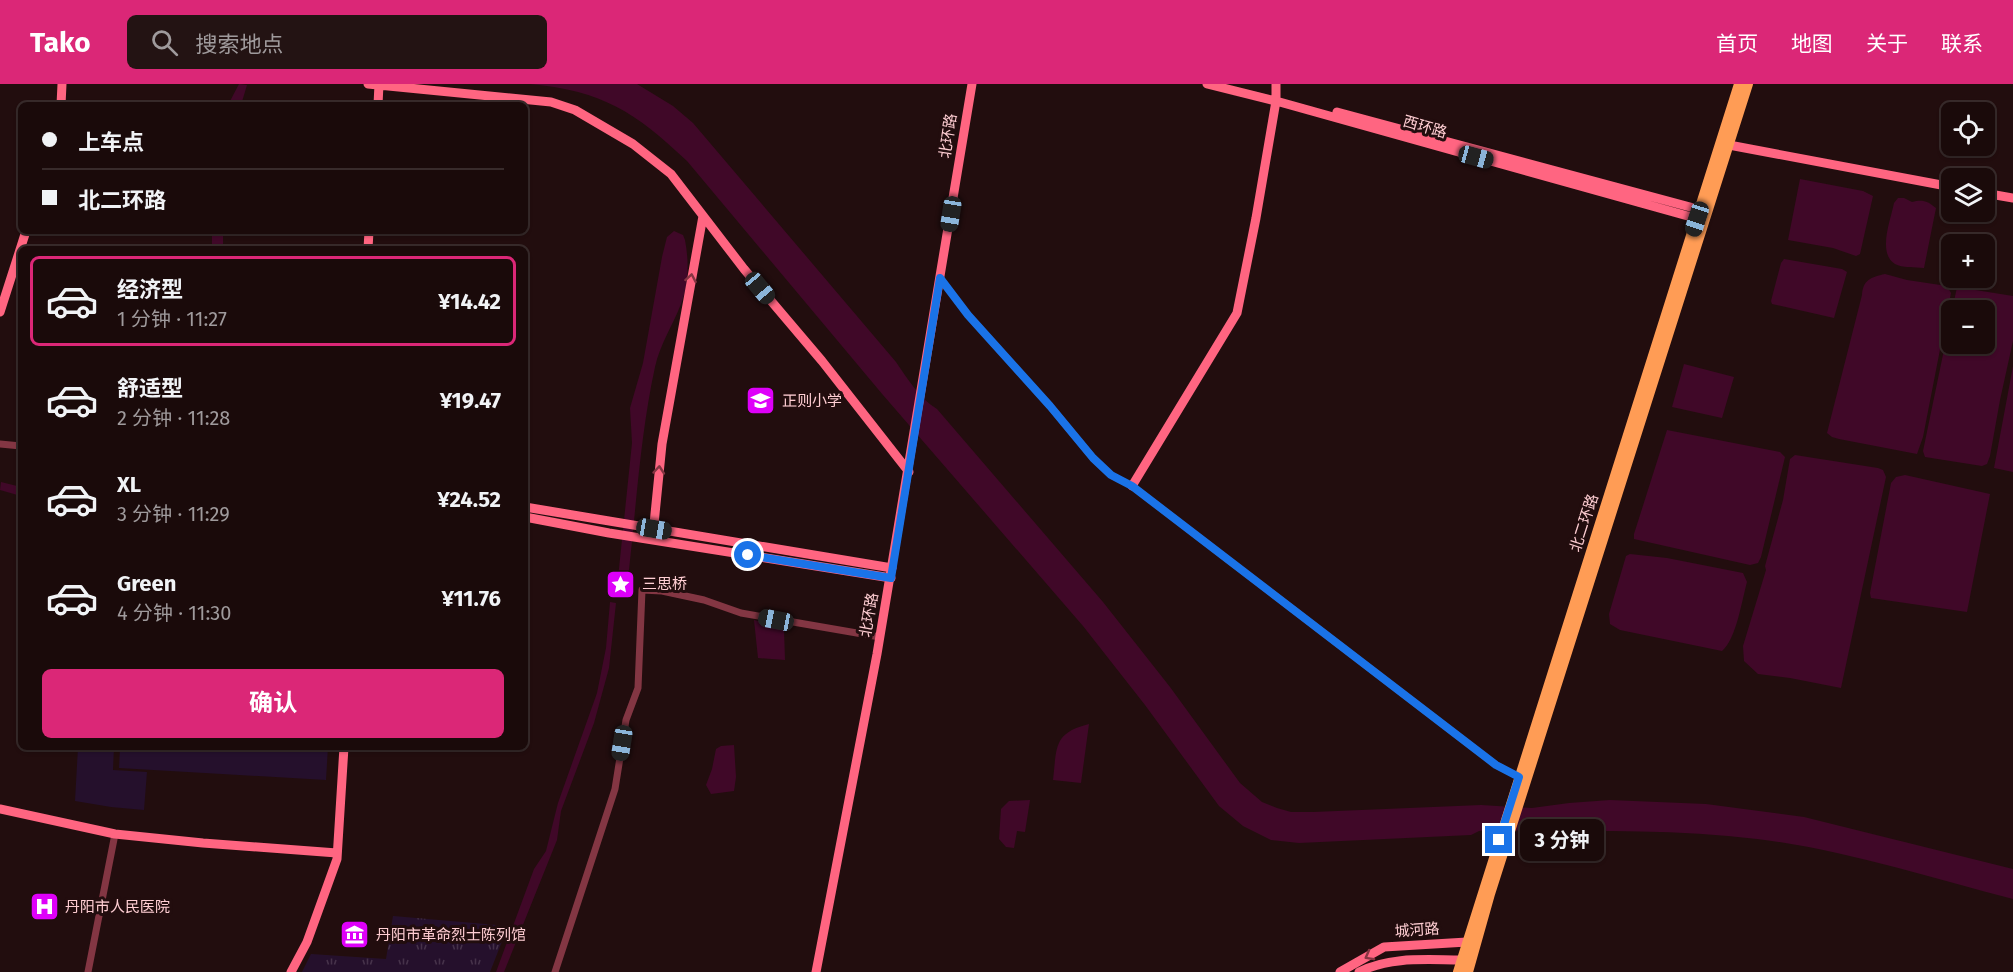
<!DOCTYPE html>
<html lang="zh">
<head>
<meta charset="utf-8">
<style>
  :root { --surface:#1a0a0a; --page:#231313; --text:#f1f3f6; --muted:#9f9a9c; --line:#382b2b; --accent:#db2777 }
  body { margin:0; font-family:"Fira Sans","Noto Sans SC",sans-serif; background:var(--page); color:var(--text); height:100vh; display:flex; flex-direction:column; font-size:22px; white-space:nowrap }
  * { box-sizing:border-box; margin:0 }
  p { font-size:20px; color:var(--muted) }
  .icon { flex:none; width:33px; height:33px; fill:none; stroke:currentColor; stroke-width:2; stroke-linecap:round; stroke-linejoin:round }
  .map { position:relative; flex:1; overflow:hidden }
  .panel { position:absolute; left:18px; top:162px; width:510px; height:504px; display:flex; flex-direction:column; background:var(--surface); border-radius:9px; box-shadow:0 2px 4px #0004,0 0 0 2px var(--line) }
  .panel>* { flex:none }
  .top-card { position:absolute; left:18px; top:18px; width:510px; height:132px; border-radius:9px; box-shadow:0 2px 4px #0004,0 0 0 2px var(--line); display:grid; align-content:center; height:132px; padding:0 24px; background:var(--surface) }
  .fabs { position:absolute; left:1941px; top:18px; display:grid; gap:12px }
  .fabs a { display:grid; place-items:center; width:54px; height:54px; border-radius:9px; background:var(--surface); box-shadow:0 2px 4px #0004,0 0 0 2px var(--line); font-size:30px }
  .end { position:absolute; width:27px; height:27px; margin:-14px; border:8px solid #1a73e8; background:#fff; box-shadow:0 0 0 3px #fff }
  .from { border-radius:50% }
  .bubble { position:absolute; height:42px; border-radius:9px; background:var(--surface); box-shadow:0 2px 4px #0004,0 0 0 2px var(--line); font-size:20px; font-weight:700; line-height:42px; text-align:center }
  .car { position:absolute; width:18px; height:36px; margin:-18px -9px; border-radius:8px; box-shadow:0 0 4px 2px #0007; background:linear-gradient(#222 24%,#8ab4d8 0 40%,#222 0 76%,#8ab4d8 0 86%,#222 0) }
  .top-card b { display:flex; align-items:center; gap:21px; height:57px; font-size:22px }
  .top-card b+b { border-top:2px solid var(--line) }
  .top-card i { width:15px; height:15px; background:var(--text) }
  ul { padding:10px 0 0; list-style:none }
  li { display:flex; align-items:center; gap:18px; height:90px; margin:0 12px 9px; padding:0 12px; border:3px solid transparent; border-radius:9px }
  li div { flex:1 }
  li b { display:block; font-size:22px }
  li em { font-style:normal; font-weight:700 }
  li.selected { border-color:var(--accent) }
  li>.icon { width:54px; height:54px; stroke-width:1.5 }
  .cta { display:flex; gap:12px; margin-top:auto; padding:12px 24px }
  .cta a { flex:1; height:69px; border-radius:9px; background:var(--accent); color:#fff; font-size:24px; font-weight:700; line-height:69px; text-align:center }
  header { display:flex; align-items:center; gap:36px; box-sizing:border-box; height:84px; padding:0 30px; background:var(--accent); color:#fff }
  header strong { font-size:28px }
  nav { display:flex; gap:33px; margin-inline-start:auto; font-size:21px }
  .search { width:420px; height:54px; background:var(--page); display:flex; align-items:center; gap:15px; box-sizing:border-box; padding:0 21px; border-radius:9px; color:var(--muted); font-size:22px }
  .map>svg:first-child { display:block }
</style>
</head>
<body>
<header>
<strong>Tako</strong>
<div class="search"><svg class="icon" aria-label="search" viewBox="0 0 24 24"><circle cx="10" cy="10" r="6"/><path d="M15 15l6 6"/></svg>搜索地点</div>
<nav><a>首页</a><a>地图</a><a>关于</a><a>联系</a></nav>
</header>
<div class="map">
<svg width="2013" height="888" viewBox="0 0 2013 888">
  <defs>
    <pattern id="park-tufts" width="24" height="20" patternUnits="userSpaceOnUse" patternTransform="scale(1.5)"><rect width="24" height="20" fill="#25102c"/><path d="M3 7l-1-3M5 7V3M7 7l1-3M15 17l-1-3M17 17v-4M19 17l1-3" fill="none" stroke="#46324a"/></pattern>
  </defs>
  <rect width="100%" height="100%" fill="#220d0e"/>
  <path fill="url(#park-tufts)" d="M393 832 508 842 490 888H302L311 870 386 875Z"/>
  <path fill="#25102c" d="M78 663H114L113 686 147 688 144 726 111 723 75 717Z
    M120 663H328L326 696 119 684Z"/>
  <path fill="#400828" fill-rule="evenodd" d="M239 0 247 1 241 21H228Z
    M530 0H637L673 22 693 39 896 278C907 294 920 315 937 325L1103 518 1170 603 1240 699 1262 718 1277 724 1291 728H1313L1481 721 1532 724 1569 719 1610 716 1706 720 1804 733 2013 785V815C1931 794 1841 765 1757 755 1668 744 1578 748 1489 746L1479 747 1471 751 1299 759 1271 756 1243 742 1219 722 1145 621 1083 542 883 311 687 77C635 28 603 7 530 0Z
    M1800 95 1863 107 1873 112 1860 170 1856 172 1833 164 1788 156Z
    M1898 114H1904L1912 118C1922 115 1928 117 1936 124L1924 184C1915 183 1902 184 1895 180 1877 169 1891 135 1894 119Z
    M212 147H223V165H212Z
    M674 147 683 151 685 156C689 177 689 200 681 220 673 241 660 260 655 283 640 352 636 425 628 495L618 494 632 359 630 324 643 279 662 173 667 153Z
    M1784 175 1842 185 1847 188 1834 234 1772 220 1771 217 1781 179Z
    M1885 190 1907 196 1947 202 1951 209 1923 353 1917 370 1839 355 1832 353 1827 349 1862 211C1863 196 1871 193 1885 190Z
    M1957 203 2013 212V257L2000 316 1990 372 1987 380 1982 382 1925 373 1923 367ZM1952 226H1984V260H1952Z
    M1684 280 1734 293 1722 334 1672 323Z
    M2013 282V388L1994 384Z
    M1667 346 1780 368 1785 373 1761 473 1758 479 1750 481 1634 455V450Z
    M1795 371 1878 384 1883 386 1886 393 1841 604 1790 594 1758 590 1744 577 1743 562 1766 486 1765 482 1783 416 1790 375Z
    M1905 391 1990 410 1967 528 1871 514 1870 509 1891 399 1896 393Z
    M1 398 21 403V412L0 406Z
    M1630 470 1667 474 1743 489 1747 498C1742 516 1736 556 1722 567L1620 546 1610 540 1609 530 1626 472Z
    M610 518 616 519 609 584 594 639 561 727 557 756 504 888H496L534 785 546 767 558 719 597 609 606 564Z
    M754 536 781 542 784 545 785 576 758 574Z
    M1089 640 1081 699 1053 696C1057 663 1053 649 1089 640Z
    M734 661 736 693 734 707 711 710 706 701 712 685 716 665 721 662Z
    M1030 716 1025 748 1017 747 1014 764 1006 763 999 755 1001 725 1009 717Z"/>
  <g fill="none" stroke-linecap="round" stroke-linejoin="round">
    <path stroke="#833643" stroke-width="7" d="M940 194 968 231 1050 322 1093 374 1111 391 1132 402 1496 681 1519 693
      M0 360 21 362
      M88 888 115 750
      M555 888 615 705 626 636 638 604 642 506 662 507 704 516 741 529 880 553"/>
    <path stroke="#ff6581" stroke-width="9" d="M368 0 551 18 575 26 633 60 671 90 744 185 822 277 909 388
      M1207 0 1276 17 1702 136
      M61 21 62 0
      M378 21 379 0
      M1337 28 1705 127
      M1729 61 1952 103
      M1984 109 2013 114
      M368 165 369 147
      M0 228 26 147
      M1132 402 1237 229 1256 134 1276 17V0
      M525 423 892 484
      M525 433 609 449 891 494
      M653 450 662 360 703 132
      M0 725 115 750 203 759 337 769
      M291 888 307 858 337 775 344 663
      M816 888 877 570 972 0
      M1340 888 1384 863 1467 858
      M1359 888C1391 872 1427 876 1461 876"/>
    <path stroke="#ff9c55" stroke-width="10" d="M1458 888 1739 0
      M1468 888 1490 810 1748 0"/>
  </g>
  <defs><path id="oneway-chevron" d="M-2-3.5L2.5 0L-2 3.5" fill="none" stroke-width="1.6" stroke-linecap="round" stroke-linejoin="round" transform="scale(1.5)"/></defs>
  <g stroke="#853542">
    <use href="#oneway-chevron" transform="translate(691 194) rotate(-80)"/>
    <use href="#oneway-chevron" transform="translate(659 386) rotate(-85)"/>
    <use href="#oneway-chevron" transform="translate(1369 872) rotate(151)"/>
  </g>
  <g fill="none" stroke-linecap="round" stroke-linejoin="round">
    <path stroke="#1a73e8" stroke-width="8" d="M748 471 891 494 940 194 968 231 1050 322 1093 374 1111 391 1132 402 1496 681 1519 693 1499 756"/>
  </g>
  <defs>
    <symbol id="school-square" viewBox="-11 -11 22 22"><rect x="-9" y="-9" width="18" height="18" rx="4" fill="#de00f9" stroke="#220d0e"/><path d="M0-5L7-2L0 1L-7-2ZM-4 1L0 2.5L4 1V4Q0 6-4 4Z" fill="#fff"/></symbol>
    <symbol id="sight-square" viewBox="-11 -11 22 22"><rect x="-9" y="-9" width="18" height="18" rx="4" fill="#de00f9" stroke="#220d0e"/><path d="M0-6L1.8-2.2L6-1.7L2.9 1.2L3.7 5.4L0 3.3L-3.7 5.4L-2.9 1.2L-6-1.7L-1.8-2.2Z" fill="#fff"/></symbol>
    <symbol id="hospital-square" viewBox="-11 -11 22 22"><rect x="-9" y="-9" width="18" height="18" rx="4" fill="#de00f9" stroke="#220d0e"/><path d="M-5-5h3v3.5h4V-5h3V5h-3V1.5h-4V5h-3Z" fill="#fff"/></symbol>
    <symbol id="museum-square" viewBox="-11 -11 22 22"><rect x="-9" y="-9" width="18" height="18" rx="4" fill="#de00f9" stroke="#220d0e"/><path d="M0-6L6-3V-2H-6V-3ZM-5-1h2V3h-2ZM-1-1h2V3h-2ZM3-1h2V3H3ZM-6 4H6V6H-6Z" fill="#fff"/></symbol>
  </defs>
  <g fill-rule="evenodd">
    <use href="#school-square" x="744" y="300" width="33" height="33"/>
    <use href="#sight-square" x="604" y="484" width="33" height="33"/>
    <use href="#hospital-square" x="28" y="806" width="33" height="33"/>
    <use href="#museum-square" x="338" y="834" width="33" height="33"/>
  </g>
  <g text-anchor="middle" dominant-baseline="central" stroke-width="6" stroke-linejoin="round" paint-order="stroke">
    <g font-size="15" fill="#ffced3" stroke="#220d0e">
      <text transform="translate(1425 43) rotate(16)">西环路</text>
      <text transform="translate(948 52) rotate(-81)">北环路</text>
      <text transform="translate(1584 439) rotate(-72)">北二环路</text>
      <text transform="translate(869 531) rotate(-80)">北环路</text>
      <text transform="translate(1417 846) rotate(-4)">城河路</text>
    </g>
    <g font-size="15" fill="#ffced3" stroke="#220d0e" text-anchor="start">
      <text x="782" y="317">正则小学</text>
      <text x="642" y="500">三思桥</text>
      <text x="65" y="823">丹阳市人民医院</text>
      <text x="376" y="851">丹阳市革命烈士陈列馆</text>
    </g>
  </g>
</svg>
<div class="fabs">
<a><svg class="icon" aria-label="locate" viewBox="0 0 24 24"><circle cx="12" cy="12" r="6"/><path d="M12 2v4M12 18v4M2 12h4M18 12h4"/></svg></a>
<a><svg class="icon" aria-label="layers" viewBox="0 0 24 24"><path d="M12 4l9 5-9 5-9-5zM3 14l9 5 9-5"/></svg></a>
<a>+</a>
<a>−</a>
</div>
<i class="end from" style="left:748px;top:471px"></i>
<i class="end" style="left:1499px;top:756px"></i>
<div class="bubble" style="left:1520px;top:735px;width:84px">3 分钟</div>
<i class="car" style="left:1476px;top:73px;rotate:105deg"></i>
<i class="car" style="left:951px;top:130px;rotate:189deg"></i>
<i class="car" style="left:1697px;top:135px;rotate:198deg"></i>
<i class="car" style="left:760px;top:204px;rotate:140deg"></i>
<i class="car" style="left:654px;top:445px;rotate:100deg"></i>
<i class="car" style="left:776px;top:536px;rotate:281deg"></i>
<i class="car" style="left:622px;top:659px;rotate:189deg"></i>
<div class="top-card">
<b><i class="from"></i>上车点</b>
<b><i></i>北二环路</b>
</div>
<section class="panel">
<ul>
<li class="selected"><svg class="icon" aria-label="car" viewBox="0 0 24 24"><path d="M5 17H2v-5l4-1 3-4h7l3 4 3 1v5h-3M9 17h6M6 11h13"/><circle cx="7" cy="17" r="2"/><circle cx="17" cy="17" r="2"/></svg><div><b>经济型</b><p>1 分钟 · 11:27</p></div><em>¥14.42</em></li>
<li><svg class="icon" aria-label="car" viewBox="0 0 24 24"><path d="M5 17H2v-5l4-1 3-4h7l3 4 3 1v5h-3M9 17h6M6 11h13"/><circle cx="7" cy="17" r="2"/><circle cx="17" cy="17" r="2"/></svg><div><b>舒适型</b><p>2 分钟 · 11:28</p></div><em>¥19.47</em></li>
<li><svg class="icon" aria-label="car" viewBox="0 0 24 24"><path d="M5 17H2v-5l4-1 3-4h7l3 4 3 1v5h-3M9 17h6M6 11h13"/><circle cx="7" cy="17" r="2"/><circle cx="17" cy="17" r="2"/></svg><div><b>XL</b><p>3 分钟 · 11:29</p></div><em>¥24.52</em></li>
<li><svg class="icon" aria-label="car" viewBox="0 0 24 24"><path d="M5 17H2v-5l4-1 3-4h7l3 4 3 1v5h-3M9 17h6M6 11h13"/><circle cx="7" cy="17" r="2"/><circle cx="17" cy="17" r="2"/></svg><div><b>Green</b><p>4 分钟 · 11:30</p></div><em>¥11.76</em></li>
</ul>
<div class="cta"><a>确认</a></div>
</section>
</div>
</body>
</html>
